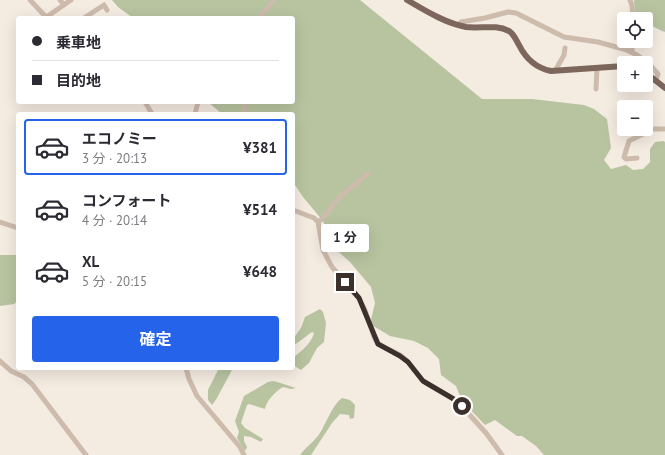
<!DOCTYPE html>
<html lang="ja">
<head>
<meta charset="utf-8">
<style>
  :root { --surface:#fff; --page:#f7f7f7; --text:#2b2b33; --muted:#7c7c81; --line:#e1e1e2; --accent:#2563eb }
  body { margin:0; font-family:"PT Sans","Noto Sans JP",sans-serif; background:var(--page); color:var(--text); height:100vh; display:flex; flex-direction:column; font-size:15px; white-space:nowrap }
  * { box-sizing:border-box; margin:0 }
  p { font-size:13px; color:var(--muted) }
  .icon { flex:none; width:22px; height:22px; fill:none; stroke:currentColor; stroke-width:2; stroke-linecap:round; stroke-linejoin:round }
  .map { position:relative; flex:1; overflow:hidden }
  .panel { position:absolute; left:16px; top:112px; width:279px; height:258px; display:flex; flex-direction:column; background:var(--surface); border-radius:4px; box-shadow:0 4px 16px #0002 }
  .panel>* { flex:none }
  .top-card { position:absolute; left:16px; top:16px; width:279px; height:88px; border-radius:4px; box-shadow:0 4px 16px #0002; display:grid; align-content:center; height:88px; padding:0 16px; background:var(--surface) }
  .buttons { position:absolute; left:617px; top:12px; display:grid; gap:8px }
  .buttons a { display:grid; place-items:center; width:36px; height:36px; border-radius:4px; background:var(--surface); box-shadow:0 4px 16px #0002; font-size:20px }
  .end { position:absolute; width:18px; height:18px; margin:-9px; border:5px solid #3b302b; background:#fff; box-shadow:0 0 0 2px #fff }
  .from { border-radius:50% }
  .bubble { position:absolute; height:28px; border-radius:4px; background:var(--surface); box-shadow:0 4px 16px #0002; font-size:13px; font-weight:700; line-height:28px; text-align:center }
  .top-card b { display:flex; align-items:center; gap:14px; height:38px; font-size:15px }
  .top-card b+b { border-top:1px solid var(--line) }
  .top-card i { width:10px; height:10px; background:var(--text) }
  ul { padding:7px 0 0; list-style:none }
  li { display:flex; align-items:center; gap:12px; height:56px; margin:0 8px 6px; padding:0 8px; border:2px solid transparent; border-radius:4px }
  li div { flex:1 }
  li b { display:block; font-size:15px }
  li em { font-style:normal; font-weight:700 }
  li.current { border-color:var(--accent) }
  li>.icon { width:36px; height:36px; stroke-width:1.5 }
  .action { display:flex; gap:8px; margin-top:auto; padding:8px 16px }
  .action a { flex:1; height:46px; border-radius:4px; background:var(--accent); color:#fff; font-size:16px; font-weight:700; line-height:46px; text-align:center }
  .map>svg:first-child { display:block }
</style>
</head>
<body>
<div class="map">
<svg width="665" height="455" viewBox="0 0 665 455">
  <rect width="100%" height="100%" fill="#f4ebe1"/>
  <path fill="#b8c4a0" d="M112 0H360L482 99H532L584 105 594 109 607 119 611 148 604 160 611 169 626 165 633 170 643 169 650 162V149L655 142 663 141 665 142V455H544L536 446 522 436H517L495 420 485 425 462 401 456 386 441 375 439 359 428 348 414 341 390 336 370 324 375 303 371 287 350 262 333 247 323 221 303 197 293 182V114H222L208 102H293V18H133L118 7Z
    M634 0H665V32L662 31 646 23V19L636 18Z
    M0 255H18V301L14 304 0 306Z
    M320 309 323 312 326 323 324 342 317 348 309 363 301 370 293 365V358C301 351 311 344 314 333L312 332 293 346V339L301 328 305 317Z
    M219 368H233L217 398 212 405 208 400V390Z
    M274 381 296 388 291 389 283 387C276 391 266 401 265 409L249 404 247 405 241 423 245 428 263 439 261 442 251 437 244 436V441L247 447 245 451 237 438 239 432 235 421 244 396 268 382Z
    M342 398 350 400 355 405 354 418 350 419 349 415 340 414 332 423 311 455H300C305 448 312 443 318 436 326 425 331 406 342 398Z"/>
  <g fill="none" stroke-linecap="round" stroke-linejoin="round">
    <path stroke="#cdbbac" stroke-width="5" d="M30 0 47 18
      M60 0 64 5
      M630 0 632 5 633 19
      M45 18 71 0
      M84 18 104 5 107 10
      M259 18 274 0
      M459 25 461 22 485 18 508 12 516 13 564 37 598 42 627 50 637 55 650 65 658 74 656 80
      M632 52V41
      M555 71 564 55 565 48
      M596 89 597 68
      M145 102 152 114
      M195 114 198 102
      M244 114 245 102
      M637 158 626 159 624 157 629 141 653 129H665
      M293 210 314 218 318 222 323 250 332 267 359 298 365 310 374 337 378 344 400 355 408 362 423 381 457 401 486 433 502 455
      M0 222 18 228
      M318 222C328 216 331 205 339 198 349 188 359 183 368 173
      M0 361 11 371 24 377 32 384 86 455
      M186 368 189 379 197 396 240 447 244 455"/>
    <path stroke="#7d675c" stroke-width="6" d="M407 0C426 11 445 23 466 27 480 29 496 24 509 31 514 34 516 40 519 45 526 59 536 68 551 71L624 66
      M646 73 665 88"/>
  </g>
  <g fill="none" stroke-linecap="round" stroke-linejoin="round">
    <path stroke="#3b302b" stroke-width="5" d="M345 282 359 298 378 344 400 356 408 362 423 381 457 401 462 406"/>
  </g>
</svg>
<div class="buttons">
<a><svg class="icon" aria-label="locate" viewBox="0 0 24 24"><circle cx="12" cy="12" r="6"/><path d="M12 2v4M12 18v4M2 12h4M18 12h4"/></svg></a>
<a>+</a>
<a>−</a>
</div>
<i class="end from" style="left:462px;top:406px"></i>
<i class="end" style="left:345px;top:282px"></i>
<div class="bubble" style="left:321px;top:224px;width:48px">1 分</div>
<div class="top-card">
<b><i class="from"></i>乗車地</b>
<b><i></i>目的地</b>
</div>
<section class="panel">
<ul>
<li class="current"><svg class="icon" aria-label="car" viewBox="0 0 24 24"><path d="M5 17H2v-5l4-1 3-4h7l3 4 3 1v5h-3M9 17h6M6 11h13"/><circle cx="7" cy="17" r="2"/><circle cx="17" cy="17" r="2"/></svg><div><b>エコノミー</b><p>3 分 · 20:13</p></div><em>¥381</em></li>
<li><svg class="icon" aria-label="car" viewBox="0 0 24 24"><path d="M5 17H2v-5l4-1 3-4h7l3 4 3 1v5h-3M9 17h6M6 11h13"/><circle cx="7" cy="17" r="2"/><circle cx="17" cy="17" r="2"/></svg><div><b>コンフォート</b><p>4 分 · 20:14</p></div><em>¥514</em></li>
<li><svg class="icon" aria-label="car" viewBox="0 0 24 24"><path d="M5 17H2v-5l4-1 3-4h7l3 4 3 1v5h-3M9 17h6M6 11h13"/><circle cx="7" cy="17" r="2"/><circle cx="17" cy="17" r="2"/></svg><div><b>XL</b><p>5 分 · 20:15</p></div><em>¥648</em></li>
</ul>
<div class="action"><a>確定</a></div>
</section>
</div>
</body>
</html>
